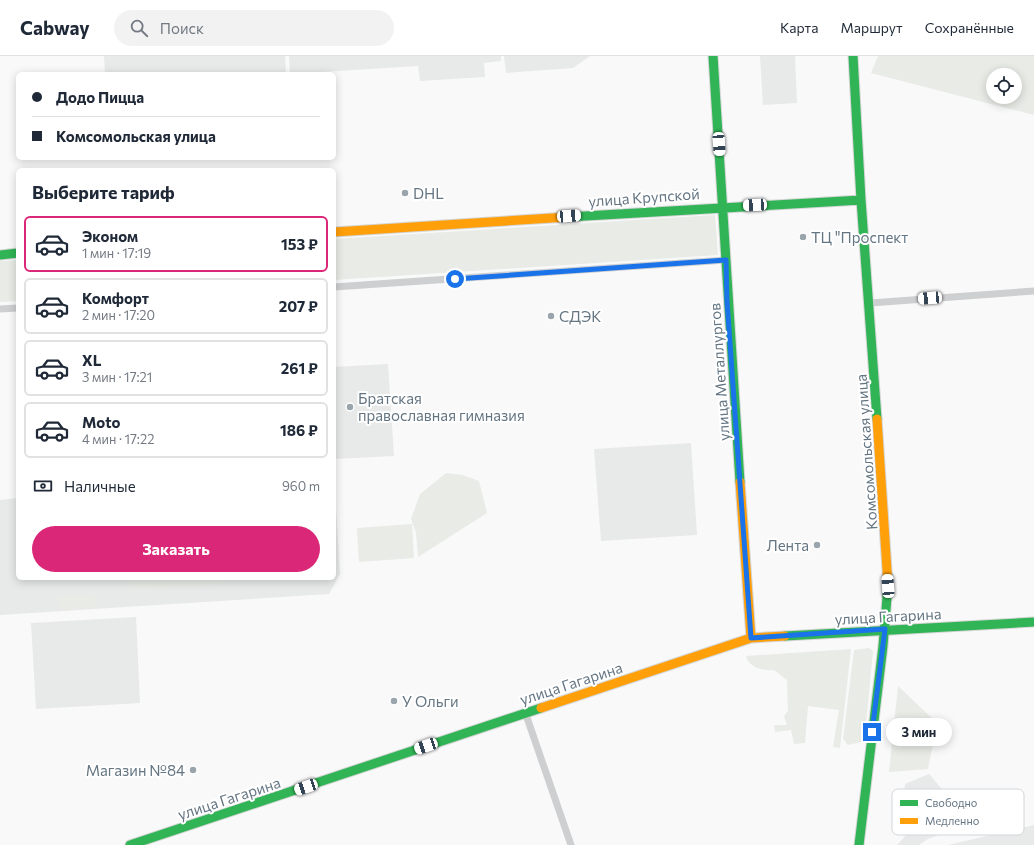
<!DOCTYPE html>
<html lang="ru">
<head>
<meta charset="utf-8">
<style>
  :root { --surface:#fff; --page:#f2f2f3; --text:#1f2937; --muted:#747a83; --line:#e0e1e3; --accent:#db2777 }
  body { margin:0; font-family:Commissioner,sans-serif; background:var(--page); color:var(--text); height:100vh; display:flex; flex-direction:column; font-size:15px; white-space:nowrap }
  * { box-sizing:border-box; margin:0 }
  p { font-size:13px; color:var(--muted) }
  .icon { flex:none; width:22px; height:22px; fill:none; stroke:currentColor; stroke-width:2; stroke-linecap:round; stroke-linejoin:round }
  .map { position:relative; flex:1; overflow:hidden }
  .details { position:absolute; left:16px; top:112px; width:320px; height:412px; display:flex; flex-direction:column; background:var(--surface); border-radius:6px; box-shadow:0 2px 10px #0003 }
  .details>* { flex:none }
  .hud { position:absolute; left:16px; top:16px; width:320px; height:88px; border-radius:6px; box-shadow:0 2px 10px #0003; display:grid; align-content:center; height:88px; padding:0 16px; background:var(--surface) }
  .buttons { position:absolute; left:986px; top:12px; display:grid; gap:8px }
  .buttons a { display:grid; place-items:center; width:36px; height:36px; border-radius:50%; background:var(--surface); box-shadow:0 2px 10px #0003; font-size:20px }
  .end { position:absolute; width:18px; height:18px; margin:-9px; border:5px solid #1a73e8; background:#fff; box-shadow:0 0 0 2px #fff }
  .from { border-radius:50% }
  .bubble { position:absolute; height:28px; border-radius:14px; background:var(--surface); box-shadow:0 2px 10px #0003; font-size:13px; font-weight:700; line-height:28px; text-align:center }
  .car { position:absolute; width:12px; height:24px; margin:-12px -6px; border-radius:5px; box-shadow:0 0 3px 1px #0007; background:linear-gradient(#fff 24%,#345 0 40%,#fff 0 76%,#345 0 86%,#fff 0) }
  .hud b { display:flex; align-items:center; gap:14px; height:38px; font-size:15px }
  .hud b+b { border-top:1px solid var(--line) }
  .hud i { width:10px; height:10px; background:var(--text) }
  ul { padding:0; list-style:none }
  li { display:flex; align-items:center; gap:12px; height:56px; margin:0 8px 6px; padding:0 8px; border:2px solid var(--line); border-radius:6px }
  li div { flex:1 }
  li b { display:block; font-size:15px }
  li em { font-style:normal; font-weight:700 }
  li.current { border-color:var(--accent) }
  li>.icon { width:36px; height:36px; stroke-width:1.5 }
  h2 { padding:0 16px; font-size:18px; line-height:48px }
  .pay { display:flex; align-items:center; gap:10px; height:44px; padding:0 16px; font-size:15px }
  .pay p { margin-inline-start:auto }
  .cta { display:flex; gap:8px; margin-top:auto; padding:8px 16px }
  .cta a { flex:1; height:46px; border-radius:24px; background:var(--accent); color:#fff; font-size:16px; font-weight:700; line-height:46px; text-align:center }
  header { display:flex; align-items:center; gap:24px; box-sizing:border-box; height:56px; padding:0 20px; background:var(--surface); border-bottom:1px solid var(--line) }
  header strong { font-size:19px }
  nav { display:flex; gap:22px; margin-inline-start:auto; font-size:14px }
  .search { width:280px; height:36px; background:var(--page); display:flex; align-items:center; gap:10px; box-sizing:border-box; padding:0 14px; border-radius:22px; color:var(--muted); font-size:15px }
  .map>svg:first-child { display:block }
</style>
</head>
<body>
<header>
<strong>Cabway</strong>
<div class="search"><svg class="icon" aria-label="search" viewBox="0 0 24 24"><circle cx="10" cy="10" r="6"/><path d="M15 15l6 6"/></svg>Поиск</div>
<nav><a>Карта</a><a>Маршрут</a><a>Сохранённые</a></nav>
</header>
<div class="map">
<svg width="1034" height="789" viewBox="0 0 1034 789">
  <rect width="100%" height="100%" fill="#f9f9f9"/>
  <path fill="#e8e9e9" d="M104 0H285L286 18H105Z
    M289 0H501V5L484 7 485 21 420 25 418 10 290 18Z
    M504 0H590L573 12 506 17Z
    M760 0H795L797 47 763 49Z
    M388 308 394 400 334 403V311Z
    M691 387 697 479 601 485 594 393Z
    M334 418 340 518 329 538 0 559V444L18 442V522H334Z
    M136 561 140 647 36 653 31 567Z
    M929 718 971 767 928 783 919 789H897L908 777 903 770 908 766H902L905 728Z
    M1034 769V789H948Z"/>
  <path fill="#e8ebe6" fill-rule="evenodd" d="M878 0H1034V59L871 17ZM993 19H1015V41H993Z
    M715 159 718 199 334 224V183Z
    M18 204V245L0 246V205Z
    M446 417 462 419 479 425 487 457 418 501 416 477 411 463 420 438Z
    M412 468 414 502 359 506 357 472Z
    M126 522H222L223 528 127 536Z
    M93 537 95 538 97 549 94 552 60 554 58 553 57 542 59 539Z
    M869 592 873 595 866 669 861 686 848 689 843 683 854 594Z
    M851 593 840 692 833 691 839 654 808 650 805 687 794 688 791 674 775 676 774 669H787L784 660 788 655 787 624 774 614C764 615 749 612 746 600Z
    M898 630 937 667 928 713 889 716Z"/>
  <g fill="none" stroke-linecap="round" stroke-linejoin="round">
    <defs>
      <path id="fast" d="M713 0C723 142 730 284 740 426
        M853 0 861 144 877 363
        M568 161 861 144
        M0 199 18 197
        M785 580 1034 566
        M130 789 541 652
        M859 789 883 590 888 529"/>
      <path id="slow" d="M334 176 568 161
        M877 363 888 529
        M740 426 751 582
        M541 652 751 582 785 580"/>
    </defs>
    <use href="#fast" stroke="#d5d6d7" stroke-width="11"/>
    <use href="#slow" stroke="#d5d6d7" stroke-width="11"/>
    <path stroke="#cecfd0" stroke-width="7" d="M334 231 726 204
      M870 247 1034 235
      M0 253 18 252
      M525 656 571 789"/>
    <use href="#fast" stroke="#30b455" stroke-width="9"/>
    <use href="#slow" stroke="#ff9f0a" stroke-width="9"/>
  </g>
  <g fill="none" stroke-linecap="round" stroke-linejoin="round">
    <path stroke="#1a73e8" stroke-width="5" d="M455 223 726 204 727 245 751 582 885 573 872 676"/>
  </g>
  <g fill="#99a4ac" stroke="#fff" stroke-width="1.5">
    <circle cx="405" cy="137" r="4"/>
    <circle cx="803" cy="181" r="4"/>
    <circle cx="551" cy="260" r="4"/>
    <circle cx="350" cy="351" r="4"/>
    <circle cx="817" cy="489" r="4"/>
    <circle cx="394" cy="645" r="4"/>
    <circle cx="193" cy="714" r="4"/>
  </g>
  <g text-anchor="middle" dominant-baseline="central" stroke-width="4" stroke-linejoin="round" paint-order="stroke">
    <g font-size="15" fill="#657683" stroke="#fff" text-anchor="start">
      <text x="413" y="137">DHL</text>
      <text x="811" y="181">ТЦ "Проспект</text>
      <text x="559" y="260">СДЭК</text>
      <text x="358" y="342">Братская<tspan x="358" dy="17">православная гимназия</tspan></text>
      <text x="809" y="489" text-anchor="end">Лента</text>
      <text x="402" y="645">У Ольги</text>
      <text x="185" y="714" text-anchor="end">Магазин №84</text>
    </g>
    <g font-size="15" fill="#657683" stroke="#fff">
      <text transform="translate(644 141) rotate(-4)">улица Крупской</text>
      <text transform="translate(719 316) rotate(-94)">улица Металлургов</text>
      <text transform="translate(866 396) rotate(-94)">Комсомольская улица</text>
      <text transform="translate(888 560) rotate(-3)">улица Гагарина</text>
      <text transform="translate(571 627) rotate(-18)">улица Гагарина</text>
      <text transform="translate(229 742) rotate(-18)">улица Гагарина</text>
    </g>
  </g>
  <rect x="892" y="733" width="132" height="46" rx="6" fill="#fff" stroke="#d1d6da" stroke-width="1"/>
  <rect x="900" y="744" width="18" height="6" fill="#30b455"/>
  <rect x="900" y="762" width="18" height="6" fill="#ff9f0a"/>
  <g font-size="11" fill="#657683">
    <text x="925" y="751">Свободно</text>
    <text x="925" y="769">Медленно</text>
  </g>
</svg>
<div class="buttons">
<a><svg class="icon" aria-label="locate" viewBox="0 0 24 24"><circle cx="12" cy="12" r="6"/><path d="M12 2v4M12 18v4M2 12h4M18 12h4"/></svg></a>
</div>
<i class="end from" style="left:455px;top:223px"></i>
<i class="end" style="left:872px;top:676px"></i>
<div class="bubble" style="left:886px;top:662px;width:66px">3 мин</div>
<i class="car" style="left:719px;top:88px;rotate:176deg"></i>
<i class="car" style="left:755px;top:149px;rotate:267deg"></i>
<i class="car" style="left:569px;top:160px;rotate:86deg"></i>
<i class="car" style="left:930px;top:242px;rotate:266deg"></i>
<i class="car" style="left:888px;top:530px;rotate:356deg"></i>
<i class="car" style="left:426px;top:690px;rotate:251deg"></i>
<i class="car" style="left:306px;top:731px;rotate:251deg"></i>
<div class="hud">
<b><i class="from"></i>Додо Пицца</b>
<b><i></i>Комсомольская улица</b>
</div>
<section class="details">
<h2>Выберите тариф</h2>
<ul>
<li class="current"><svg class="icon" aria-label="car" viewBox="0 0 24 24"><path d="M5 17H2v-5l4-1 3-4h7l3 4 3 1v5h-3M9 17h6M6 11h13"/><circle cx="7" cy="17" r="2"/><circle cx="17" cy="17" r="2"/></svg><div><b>Эконом</b><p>1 мин · 17:19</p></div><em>153 ₽</em></li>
<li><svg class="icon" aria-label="car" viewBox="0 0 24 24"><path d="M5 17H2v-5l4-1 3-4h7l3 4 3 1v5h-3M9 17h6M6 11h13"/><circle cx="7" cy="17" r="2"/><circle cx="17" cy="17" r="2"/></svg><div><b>Комфорт</b><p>2 мин · 17:20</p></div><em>207 ₽</em></li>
<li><svg class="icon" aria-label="car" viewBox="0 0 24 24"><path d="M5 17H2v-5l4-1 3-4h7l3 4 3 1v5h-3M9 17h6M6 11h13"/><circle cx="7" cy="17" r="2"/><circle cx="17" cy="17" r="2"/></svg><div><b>XL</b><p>3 мин · 17:21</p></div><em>261 ₽</em></li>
<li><svg class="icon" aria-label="car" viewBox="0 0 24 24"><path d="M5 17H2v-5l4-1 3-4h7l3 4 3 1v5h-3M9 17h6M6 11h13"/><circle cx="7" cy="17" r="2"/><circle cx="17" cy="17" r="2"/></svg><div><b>Moto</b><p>4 мин · 17:22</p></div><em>186 ₽</em></li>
</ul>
<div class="pay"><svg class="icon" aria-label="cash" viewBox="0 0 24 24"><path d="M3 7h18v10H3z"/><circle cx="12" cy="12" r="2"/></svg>Наличные<p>960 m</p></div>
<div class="cta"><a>Заказать</a></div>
</section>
</div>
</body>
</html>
